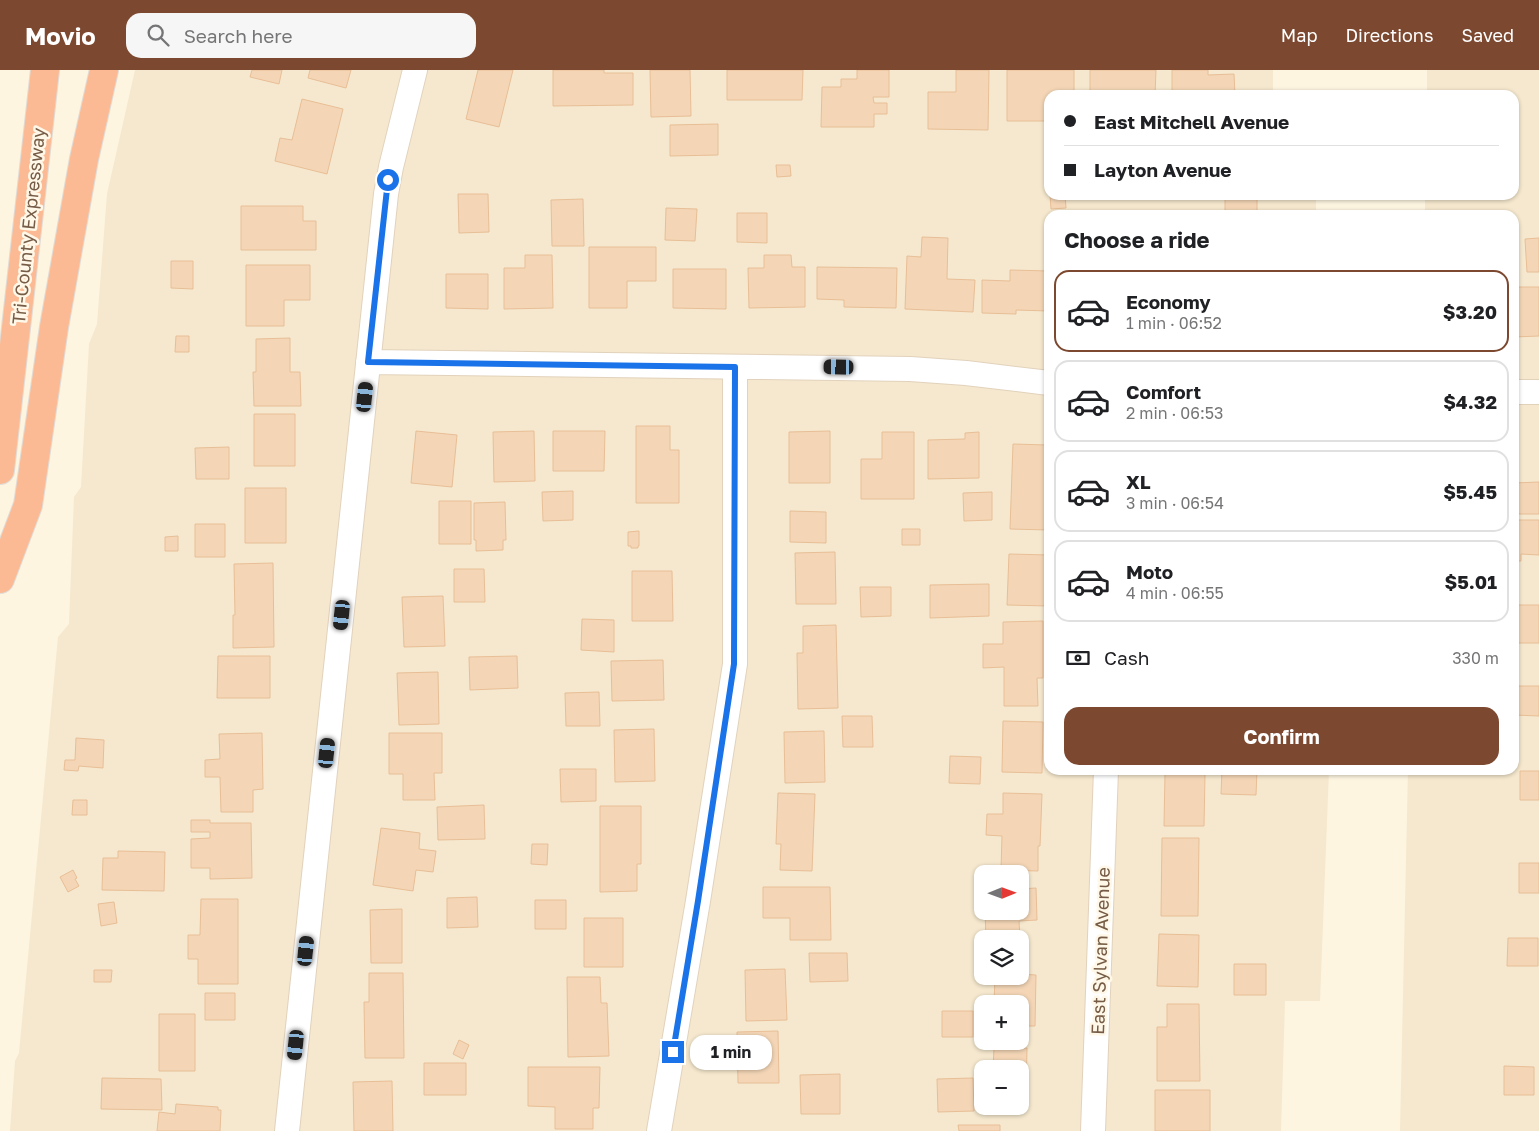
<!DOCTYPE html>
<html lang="en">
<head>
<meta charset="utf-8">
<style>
  :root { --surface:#fff; --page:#f6f6f6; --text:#202124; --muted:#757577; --line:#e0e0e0; --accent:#7d4830 }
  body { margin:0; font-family:"Golos Text",sans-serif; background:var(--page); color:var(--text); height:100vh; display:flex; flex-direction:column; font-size:19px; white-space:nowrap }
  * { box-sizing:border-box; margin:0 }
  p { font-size:16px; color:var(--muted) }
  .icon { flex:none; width:28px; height:28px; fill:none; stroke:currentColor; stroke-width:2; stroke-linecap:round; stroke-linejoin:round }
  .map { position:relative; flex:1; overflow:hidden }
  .sheet { position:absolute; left:1044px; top:140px; width:475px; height:565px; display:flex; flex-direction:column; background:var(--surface); border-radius:15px; box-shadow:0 1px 4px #0004 }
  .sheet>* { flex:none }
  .banner { position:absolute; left:1044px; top:20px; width:475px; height:110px; border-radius:15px; box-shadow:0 1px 4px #0004; display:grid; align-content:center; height:110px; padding:0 20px; background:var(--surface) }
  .needle { width:32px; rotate:89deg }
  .buttons { position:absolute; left:974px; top:795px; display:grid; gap:10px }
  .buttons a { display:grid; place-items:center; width:55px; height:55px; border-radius:10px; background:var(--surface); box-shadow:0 1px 4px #0004; font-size:25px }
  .end { position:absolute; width:22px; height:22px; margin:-11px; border:6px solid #1a73e8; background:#fff; box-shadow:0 0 0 2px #fff }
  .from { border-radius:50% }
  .bubble { position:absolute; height:35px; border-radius:15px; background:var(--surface); box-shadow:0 1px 4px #0004; font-size:16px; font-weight:700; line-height:35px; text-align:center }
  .car { position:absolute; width:15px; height:30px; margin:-15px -8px; border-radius:6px; box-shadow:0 0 4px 1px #0007; background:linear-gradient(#222 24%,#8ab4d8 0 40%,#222 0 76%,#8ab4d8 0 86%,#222 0) }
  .banner b { display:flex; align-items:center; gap:18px; height:48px; font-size:19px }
  .banner b+b { border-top:1px solid var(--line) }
  .banner i { width:12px; height:12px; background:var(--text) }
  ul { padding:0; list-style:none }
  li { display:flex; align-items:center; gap:15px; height:82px; margin:0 10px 8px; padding:0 10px; border:2px solid var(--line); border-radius:15px }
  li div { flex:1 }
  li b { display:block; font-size:19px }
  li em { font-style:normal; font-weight:700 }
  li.selected { border-color:var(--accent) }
  li>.icon { width:45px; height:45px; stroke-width:1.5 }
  h2 { padding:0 20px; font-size:22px; line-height:60px }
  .pay { display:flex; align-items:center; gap:12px; height:55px; padding:0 20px; font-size:19px }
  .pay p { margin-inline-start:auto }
  .action { display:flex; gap:10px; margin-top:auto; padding:10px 20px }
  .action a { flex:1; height:58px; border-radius:15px; background:var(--accent); color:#fff; font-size:20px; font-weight:700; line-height:58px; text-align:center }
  header { display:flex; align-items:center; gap:30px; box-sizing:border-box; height:70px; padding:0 25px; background:var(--accent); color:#fff }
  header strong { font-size:24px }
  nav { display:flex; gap:28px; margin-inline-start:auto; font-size:18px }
  .search { width:350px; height:45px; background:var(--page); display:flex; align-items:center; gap:12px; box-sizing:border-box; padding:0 18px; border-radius:15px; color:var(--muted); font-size:19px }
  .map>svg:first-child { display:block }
</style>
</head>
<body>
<header>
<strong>Movio</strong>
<div class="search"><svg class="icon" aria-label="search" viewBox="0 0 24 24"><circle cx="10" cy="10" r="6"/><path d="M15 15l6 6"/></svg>Search here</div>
<nav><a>Map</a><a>Directions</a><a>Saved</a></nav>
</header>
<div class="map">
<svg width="1539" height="1061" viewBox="0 0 1539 1061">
  <rect width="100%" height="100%" fill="#fdf5e0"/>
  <path fill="#f5e8ce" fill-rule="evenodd" d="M135 0H1273V25H1049V125H1316V145H1049V700H1329L1320 931H1285L1281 1061H10L15 991 19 983 58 567 69 554 74 427 81 417 89 274 97 254 107 124ZM982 804H1020V841H982ZM982 869H1020V906H982ZM982 934H1020V971H982ZM982 999H1020V1036H982Z
    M1427 0H1539V1061H1400L1408 700H1514V145H1425V125H1514V25H1427Z"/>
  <path fill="#f4d6b6" stroke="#e8be96" d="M252 0H282L279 14 250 7Z
    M310 0H351L346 18 308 8Z
    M478 0H513L499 57 466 49Z
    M553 0H604V3H633V35L553 36Z
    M650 0H690L691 46 651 47Z
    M727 0H803L802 30H727Z
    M857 0H889V27H873L874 33H887V44H874V57H821L822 17H841V9H857Z
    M956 0H989L988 60 928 59V22H956Z
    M1007 0H1074V25H1049V28H1047V51H1007Z
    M1090 0H1156L1155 25H1090Z
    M1172 0H1208V5L1234 4 1235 25H1172Z
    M302 29 343 39 327 104 275 91 280 68 292 70Z
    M718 54V85L670 86V55Z
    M776 95H790L791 106 777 107Z
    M458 124H488L489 162 459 163Z
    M1050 125H1065L1066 138 1051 139Z
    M1225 125H1257V145H1225Z
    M583 129 584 176H552L551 130Z
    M241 136H303V151H316V180H241Z
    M666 138 697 139 695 171 665 170Z
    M737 143H767V173L737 172Z
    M922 167 948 168 947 209 975 210 973 242 905 239 907 186 921 187Z
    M1539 168V202H1527L1525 169Z
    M589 177H656V211H627V238H589Z
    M525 185H552L553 238 504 239V198H525Z
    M764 185H791L792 197H805V237L749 238 748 198H764Z
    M171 191H193V219L171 218Z
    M246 195H310V230H284V256H246Z
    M817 197 897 198 896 238 844 237V230L817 229Z
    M673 199H726V239L673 238Z
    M1010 200 1049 201V241L1016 240V244L982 243V210L1010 211Z
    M446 204H488V239L446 238Z
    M1514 217H1539V266L1514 267Z
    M176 266H189V282H175Z
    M290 268V302H300L301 336H254L253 302H256V269Z
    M254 344H295V396H254Z
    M636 356H670V380H679V433H636Z
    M416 361 457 365 452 417 411 413Z
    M534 361 535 411 494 412 493 362Z
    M553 361H605L604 401H553Z
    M830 361V413H789V362Z
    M882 362H914V429H861V389H882Z
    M979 362V408L928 409V370L965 369V363Z
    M1013 374 1047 375 1046 403 1049 404V460L1010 459Z
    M229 377V409H196L195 378Z
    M1539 412V444H1515L1514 413Z
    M245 418H286V473H245Z
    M573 421V450L543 451 542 422Z
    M992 422V450L964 451 963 423Z
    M439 431H471V474H439Z
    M505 432 506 470H503V480L476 481V470H474V433Z
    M790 441 826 442V473L790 472Z
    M1514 450H1539V485L1521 484V491H1514Z
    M195 454H225V487H195Z
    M902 459H920V475H902Z
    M639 461V476H638V478H631V476H628V462Z
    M178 466V481H165V467Z
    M835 482 836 534H796L795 483Z
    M1009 484 1049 485 1048 536 1007 535Z
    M273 493 274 577 233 578V545H235L234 494Z
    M454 499H484L485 532H454Z
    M632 501H672L673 551H632Z
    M989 514V546L930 548V515Z
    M860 517H891V546L861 547Z
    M443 526 445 576 404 577 402 527Z
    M1514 535H1539V573H1514Z
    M582 549 614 550V582L581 580Z
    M1043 551V608H1037L1038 636H1004V597L983 598V574H1003V552Z
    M836 555 838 638 798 639 797 583H803V556Z
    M218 586H270V628H217Z
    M517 586 518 618 470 620 469 587Z
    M663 590 664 630 612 631 611 591Z
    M438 602 439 654 399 655 397 603Z
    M1514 616H1539V646L1514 645Z
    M599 622 600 656H566L565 623Z
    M842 646H872L873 677H843Z
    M1003 651 1043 652 1042 703 1002 702Z
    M654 659 655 711 615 712 614 660Z
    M824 661 825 712 785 713 784 662Z
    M262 663 263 719 253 720V742H221L220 707H205V690L220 689 219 664Z
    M389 663H442V703H434L435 730H403V704H389Z
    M76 668 104 670 103 698 79 696 78 701 64 700 65 690H75Z
    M950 686 981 687 980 714 949 713Z
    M560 699H596V731L561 732Z
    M1222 700H1257L1256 725 1221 724Z
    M1520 701H1539V730H1520Z
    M1165 703 1205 704 1204 756H1164Z
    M778 723 815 724 812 801 780 800 781 774H776Z
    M1003 723 1042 724 1040 776H1038V801L1001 800 1002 766 986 765 987 744H1003Z
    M73 730H87V745H72Z
    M484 735 485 769 438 770 437 737Z
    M600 736H641V794H637V821L600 822Z
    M191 750H210V753H251L252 808 210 809V798H191V769L210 768V762H191Z
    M381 758 420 763 419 779 436 781 433 802 416 800 413 821 373 815Z
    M1162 768H1199L1198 846H1161Z
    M532 774H548L547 795 531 794Z
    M118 781 165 782 164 821 102 820 103 788H118Z
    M1519 793H1539V823H1519Z
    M73 800 77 808 75 809 79 816 68 822 60 807Z
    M763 817H830L831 870H790V848H763Z
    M1036 818 1037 850 1019 851 1020 869H986L985 841H1020V819Z
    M477 827 478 857 447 858V828Z
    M201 829H238V914H198V889H188V865H200Z
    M535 830H566V859H535Z
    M114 832 117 853 101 856 98 834Z
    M402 839V893H371L370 840Z
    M584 848H623V897H584Z
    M1159 864 1199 865 1198 917 1157 916Z
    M1508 868H1538V896H1507Z
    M809 883H847L848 911 810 912Z
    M1234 894H1266V925H1234Z
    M785 899 787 950 746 951 745 900Z
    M94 900H112L111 912H94Z
    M369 903H403L404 988H365L364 932H369Z
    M1020 904 1036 905 1035 956H1020V934H994L995 906H1020Z
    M567 907H600L601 933H607L609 986 568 987Z
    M205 923H235V950H205Z
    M1167 934H1199L1200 1011H1157V957H1167Z
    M942 941H973V967H942Z
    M159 944H195V1001H159Z
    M778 961 779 1013H738L737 962Z
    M459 970 469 975 463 989 453 984Z
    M994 978H1027L1026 1026H1020V999H993Z
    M424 993H466V1025H424Z
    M1504 996 1534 997V1025H1504Z
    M528 997H600L599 1038H593V1059H555V1037L528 1036Z
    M840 1004V1044H801L800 1005Z
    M102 1008 161 1009 162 1040 101 1039Z
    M973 1008 974 1041 938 1042 937 1009Z
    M392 1011 393 1061H354L353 1012Z
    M1155 1020H1210V1061H1155Z
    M176 1034 218 1037V1040H221L220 1061H157L159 1042 175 1044Z
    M958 1055H1000V1061H959Z"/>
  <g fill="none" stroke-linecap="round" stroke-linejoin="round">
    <defs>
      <path id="street" d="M368 292 910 299 966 303 1049 313
        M1514 322H1539
        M287 1061 386 124 391 97 415 0
        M659 1061 698 831 735 594V297
        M1093 1061 1106 700"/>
      <path id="highway" d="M0 400 45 0
        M0 509 28 435 54 257 84 89 104 0"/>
    </defs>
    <use href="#street" stroke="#e2d2bc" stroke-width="26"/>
    <use href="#highway" stroke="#e1dbd6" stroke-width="30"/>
    <use href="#street" stroke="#fff" stroke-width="24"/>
    <use href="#highway" stroke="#fbba93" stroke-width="28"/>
  </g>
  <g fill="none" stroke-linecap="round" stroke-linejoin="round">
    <path stroke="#1a73e8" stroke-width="6" d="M388 110 368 292 735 297 734 594 698 831 673 982"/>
  </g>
  <g text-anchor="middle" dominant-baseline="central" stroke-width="5" stroke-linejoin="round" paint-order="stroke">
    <g font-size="18" fill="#765c46" stroke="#fff8e8">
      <text transform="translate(28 156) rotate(-84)">Tri-County Expressway</text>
      <text transform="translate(1100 881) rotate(-88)">East Sylvan Avenue</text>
    </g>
  </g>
</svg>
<div class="buttons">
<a><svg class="needle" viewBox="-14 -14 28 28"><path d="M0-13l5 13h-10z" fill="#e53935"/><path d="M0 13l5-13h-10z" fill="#757577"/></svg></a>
<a><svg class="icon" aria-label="layers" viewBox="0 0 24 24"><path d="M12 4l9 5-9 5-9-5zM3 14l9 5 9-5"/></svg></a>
<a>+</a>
<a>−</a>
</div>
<i class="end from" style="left:388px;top:110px"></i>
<i class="end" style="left:673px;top:982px"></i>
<div class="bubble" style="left:690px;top:965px;width:82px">1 min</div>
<i class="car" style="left:839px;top:297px;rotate:271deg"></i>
<i class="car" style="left:365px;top:327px;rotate:6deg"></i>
<i class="car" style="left:342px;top:545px;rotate:186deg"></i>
<i class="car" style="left:327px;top:683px;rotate:6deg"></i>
<i class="car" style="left:306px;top:881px;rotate:6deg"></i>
<i class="car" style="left:296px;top:975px;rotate:186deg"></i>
<div class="banner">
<b><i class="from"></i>East Mitchell Avenue</b>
<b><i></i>Layton Avenue</b>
</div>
<section class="sheet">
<h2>Choose a ride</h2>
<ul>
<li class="selected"><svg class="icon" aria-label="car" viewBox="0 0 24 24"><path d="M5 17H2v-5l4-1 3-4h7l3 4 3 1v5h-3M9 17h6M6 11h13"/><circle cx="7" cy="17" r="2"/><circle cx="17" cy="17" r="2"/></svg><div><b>Economy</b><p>1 min · 06:52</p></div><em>$3.20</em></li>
<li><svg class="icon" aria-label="car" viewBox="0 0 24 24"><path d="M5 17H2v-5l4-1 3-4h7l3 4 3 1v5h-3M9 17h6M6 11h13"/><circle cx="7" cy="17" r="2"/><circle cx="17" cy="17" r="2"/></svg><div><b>Comfort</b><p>2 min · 06:53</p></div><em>$4.32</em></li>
<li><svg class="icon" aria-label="car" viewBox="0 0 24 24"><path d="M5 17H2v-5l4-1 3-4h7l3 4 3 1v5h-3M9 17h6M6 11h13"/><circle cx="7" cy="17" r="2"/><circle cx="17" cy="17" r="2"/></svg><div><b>XL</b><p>3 min · 06:54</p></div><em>$5.45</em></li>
<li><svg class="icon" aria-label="car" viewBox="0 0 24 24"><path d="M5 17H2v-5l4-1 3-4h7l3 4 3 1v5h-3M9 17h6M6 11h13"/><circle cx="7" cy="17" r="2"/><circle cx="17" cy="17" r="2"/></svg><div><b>Moto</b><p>4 min · 06:55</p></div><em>$5.01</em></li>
</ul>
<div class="pay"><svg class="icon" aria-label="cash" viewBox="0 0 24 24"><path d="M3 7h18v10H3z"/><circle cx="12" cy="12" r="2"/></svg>Cash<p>330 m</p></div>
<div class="action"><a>Confirm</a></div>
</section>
</div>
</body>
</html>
